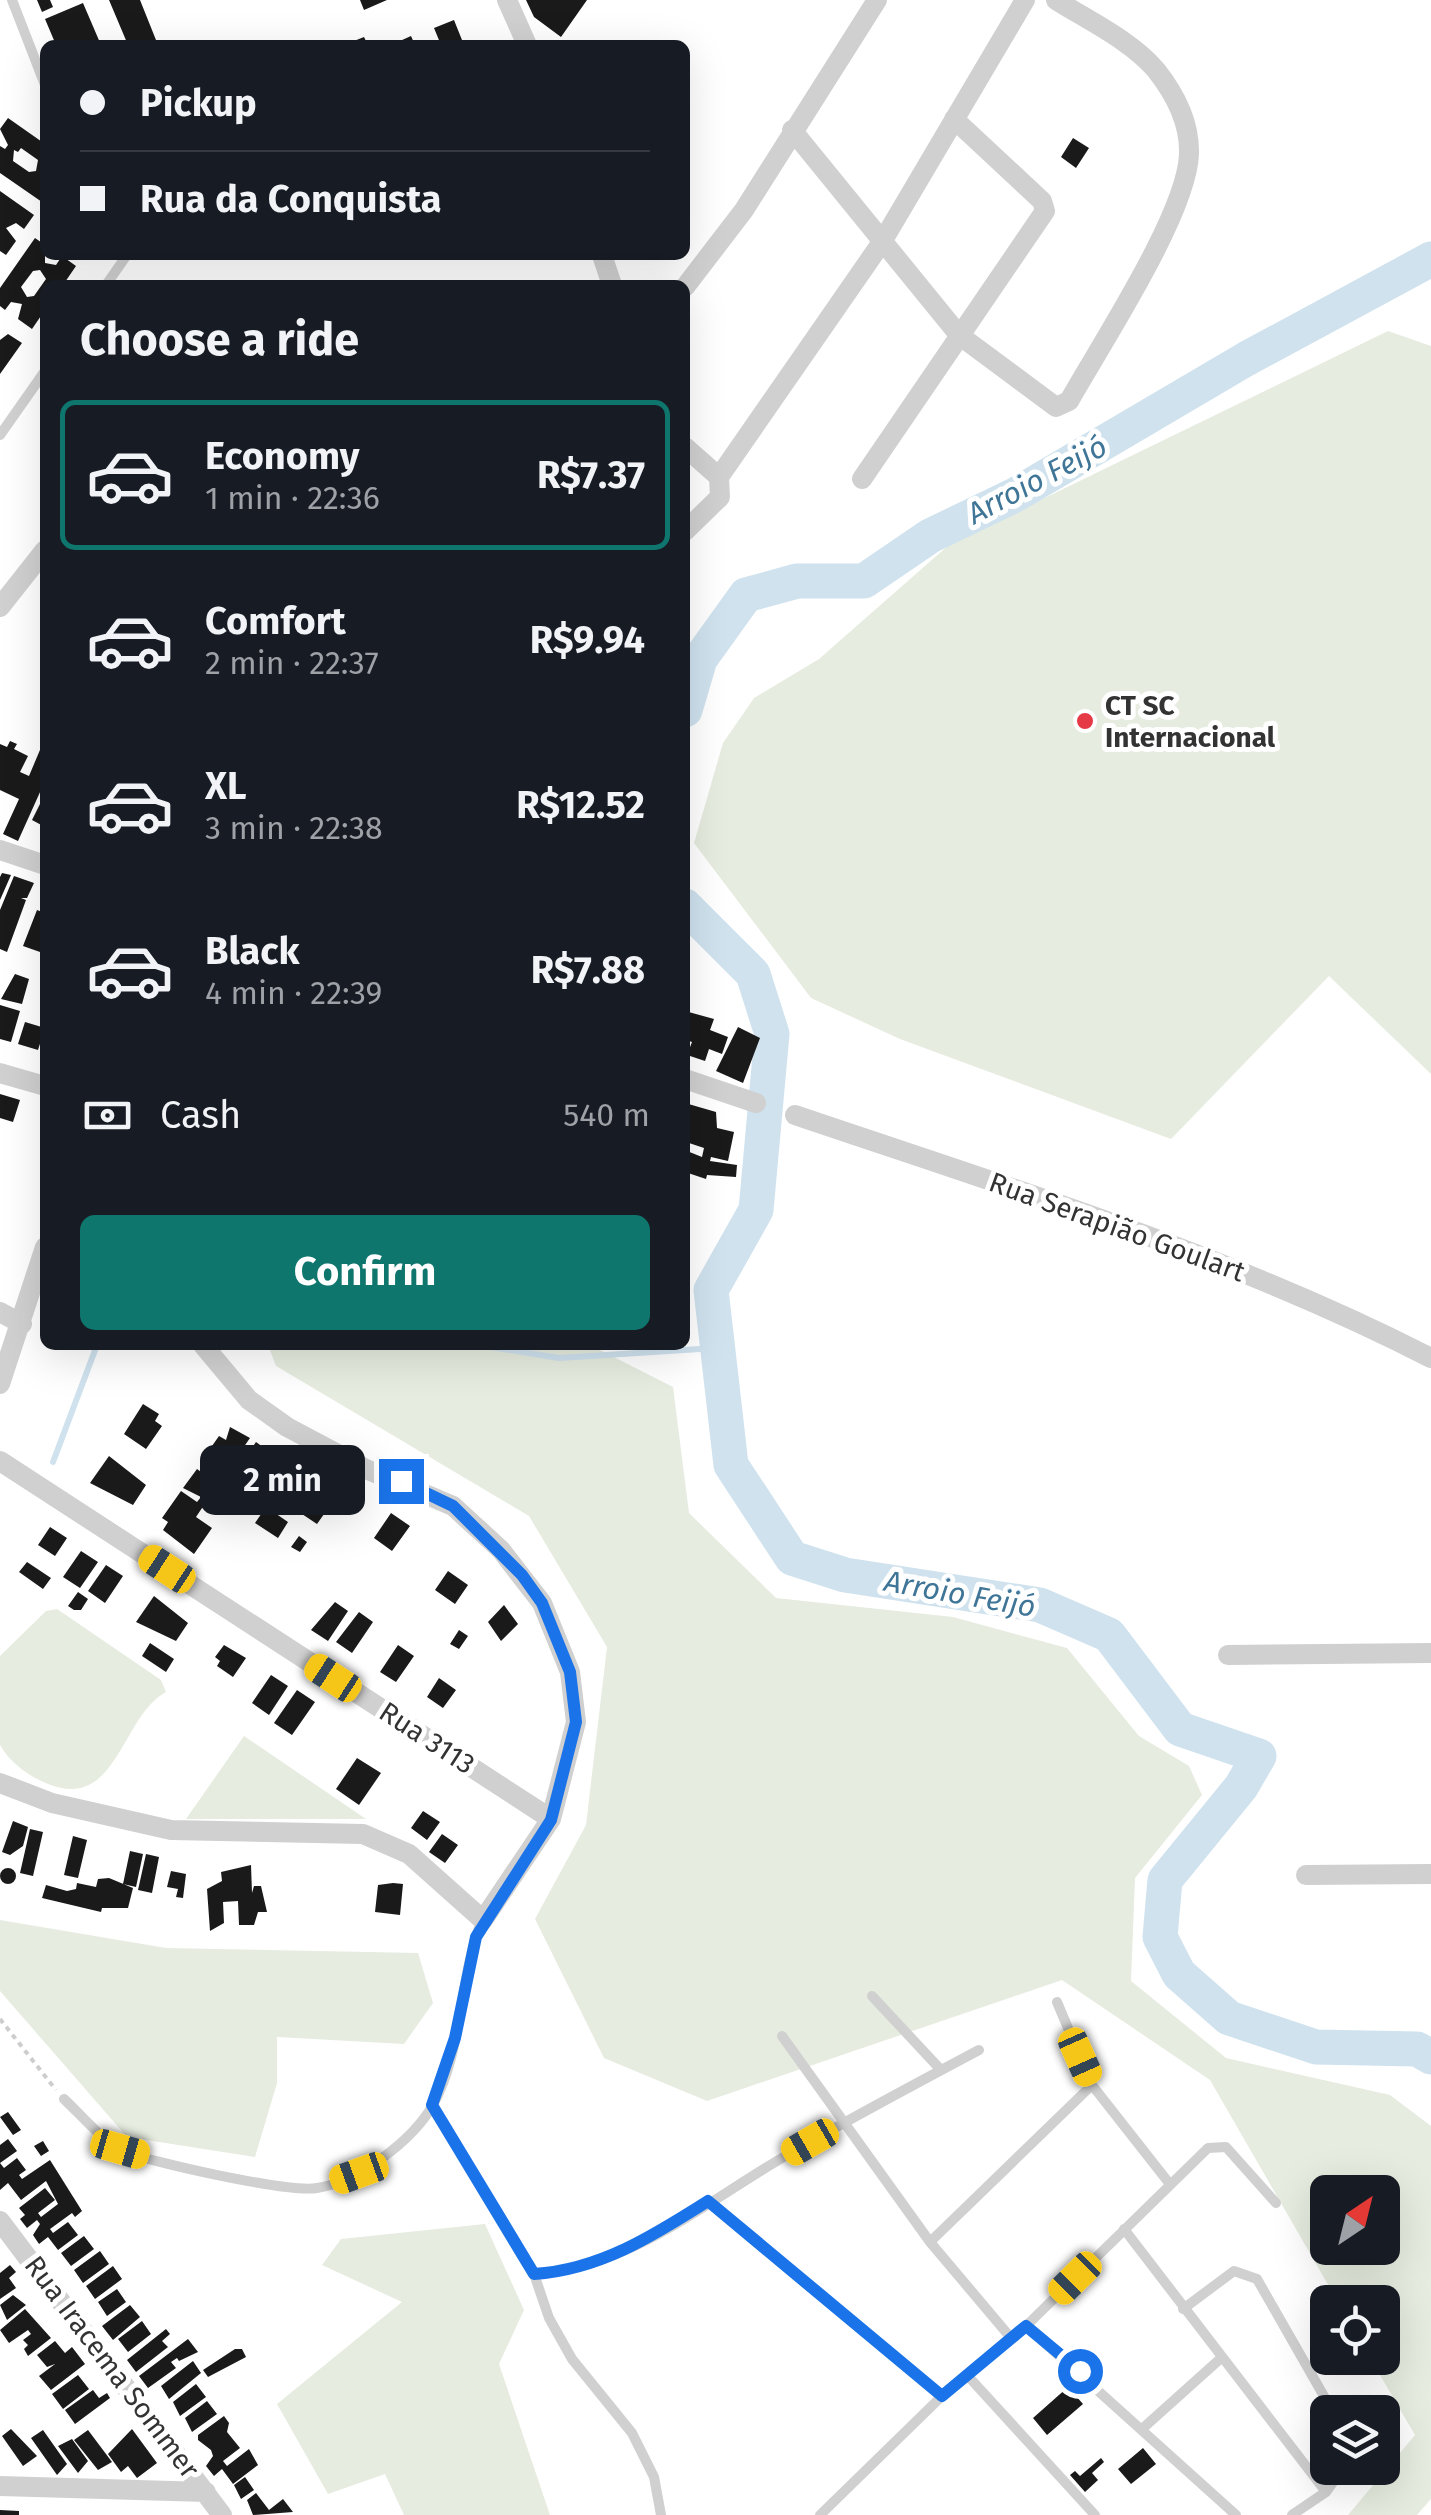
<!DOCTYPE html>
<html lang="en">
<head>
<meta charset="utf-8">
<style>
  :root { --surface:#171b24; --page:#242831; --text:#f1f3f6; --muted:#9ea1a6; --line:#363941; --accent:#0f766e }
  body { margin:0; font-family:"Fira Sans",sans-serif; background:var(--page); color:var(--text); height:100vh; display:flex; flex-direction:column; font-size:38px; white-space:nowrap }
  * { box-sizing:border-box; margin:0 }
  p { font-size:32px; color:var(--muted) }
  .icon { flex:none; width:55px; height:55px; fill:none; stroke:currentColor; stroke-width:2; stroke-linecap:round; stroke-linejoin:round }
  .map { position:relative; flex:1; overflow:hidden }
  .side { position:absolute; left:40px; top:280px; width:650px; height:1070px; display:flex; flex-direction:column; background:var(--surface); border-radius:15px; box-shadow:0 10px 40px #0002 }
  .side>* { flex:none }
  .top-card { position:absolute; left:40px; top:40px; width:650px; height:220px; border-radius:15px; box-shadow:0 10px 40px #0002; display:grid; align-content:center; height:220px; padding:0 40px; background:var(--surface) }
  .needle { width:65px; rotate:35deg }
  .tools { position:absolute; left:1310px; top:2175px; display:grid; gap:20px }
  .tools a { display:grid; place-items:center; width:90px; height:90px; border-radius:15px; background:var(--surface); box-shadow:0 10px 40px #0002; font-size:50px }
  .end { position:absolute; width:45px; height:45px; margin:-22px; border:12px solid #1a73e8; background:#fff; box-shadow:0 0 0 5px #fff }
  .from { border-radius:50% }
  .bubble { position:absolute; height:70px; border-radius:15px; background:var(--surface); box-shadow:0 10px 40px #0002; font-size:32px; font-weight:700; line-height:70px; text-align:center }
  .car { position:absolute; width:30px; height:60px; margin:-30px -15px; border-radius:12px; box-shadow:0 0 8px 2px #0007; background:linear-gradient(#f5c518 24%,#345 0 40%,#f5c518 0 76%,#345 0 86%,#f5c518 0) }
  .top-card b { display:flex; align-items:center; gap:35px; height:95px; font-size:38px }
  .top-card b+b { border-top:2px solid var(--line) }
  .top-card i { width:25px; height:25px; background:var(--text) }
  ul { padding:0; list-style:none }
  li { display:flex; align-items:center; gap:30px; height:150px; margin:0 20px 15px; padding:0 20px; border:5px solid transparent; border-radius:15px }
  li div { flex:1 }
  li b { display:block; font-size:38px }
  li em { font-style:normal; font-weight:700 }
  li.on { border-color:var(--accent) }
  li>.icon { width:90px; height:90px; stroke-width:1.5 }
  h2 { padding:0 40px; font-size:45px; line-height:120px }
  .pay { display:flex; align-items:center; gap:25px; height:110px; padding:0 40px; font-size:38px }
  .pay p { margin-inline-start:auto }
  .cta { display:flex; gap:20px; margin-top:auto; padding:20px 40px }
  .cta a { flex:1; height:115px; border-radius:15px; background:var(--accent); color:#fff; font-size:40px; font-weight:700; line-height:115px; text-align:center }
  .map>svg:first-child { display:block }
</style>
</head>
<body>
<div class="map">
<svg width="1431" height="2515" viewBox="0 0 1431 2515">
  <rect width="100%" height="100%" fill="#fff"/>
  <path fill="#e6ecdf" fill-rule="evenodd" d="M1388 331 1431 346V1074L1329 976 1171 1139 900 1039 811 998 694 843 723 743 754 698 819 659 950 544Z
    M268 1345H590L673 1387 689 1513 776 1598 953 1617 1067 1648 1139 1736 1189 1766 1202 1795 1135 1878 1131 1981 1226 2058 1390 2095 1431 2126V2499L1417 2515H1348L1415 2435 1370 2358H1382V2302H1338L1210 2080 1062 1980 707 2101 604 2058 535 1919 586 1825 607 1647 529 1516 276 1366ZM1328 2192H1382V2248H1328Z
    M57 1609 161 1680 166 1692C121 1716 117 1812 48 1784 29 1776 11 1764 0 1745V1656L46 1611Z
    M244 1736 366 1819H186Z
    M0 1920 166 1948 418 1953 433 2003 404 2044 277 2037V2083L255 2157 127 2137 0 1991Z
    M485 2224 524 2310 499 2364 550 2515H404L385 2474 328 2494 277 2404 402 2302 322 2265 341 2239Z"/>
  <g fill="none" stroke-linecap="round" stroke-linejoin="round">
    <path stroke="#cfe2ee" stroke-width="6" d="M478 1345 559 1358 716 1348
      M53 1462 97 1345"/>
    <path stroke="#cfe2ee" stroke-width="35" d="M685 710 700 659 746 595 797 581H864L930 536 1015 495 1246 359 1431 259
      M685 906 753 974 772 1034 756 1210 711 1290 731 1465 792 1558 845 1575 1040 1605 1109 1635 1180 1729 1259 1756 1241 1787 1165 1880 1160 1937 1179 1974 1229 2018 1316 2047 1417 2049 1431 2057"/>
  </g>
  <path fill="#1a1a1a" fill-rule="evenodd" d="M37 0H50L53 7 42 12Z
    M109 0H140L158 45H128Z
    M360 0H387L364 10Z
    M526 0H587L561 37 534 17Z
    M83 3 101 45H56L45 19Z
    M454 20 464 45H441L434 28Z
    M411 36 415 45H391Z
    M364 37 368 45H344Z
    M8 118 45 144 42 202 0 173V146L5 149 8 145 0 129ZM21 148 38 160 36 171 29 172 13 161 14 150 18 152Z
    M1073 138 1089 148 1076 168 1061 157Z
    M0 191 34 215 24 229 16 223 6 228 16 241 6 255 0 251Z
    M35 238 45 245V263L56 265 62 256 76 266 63 285H45V310L32 329 18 319 22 304 11 302 5 310 0 306V288ZM40 270 46 279 34 296 27 297 21 287 33 271Z
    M8 334 22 343 0 374V340Z
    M45 738V781L18 841 3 834 19 799 0 790V744L7 747 10 741 17 744 14 749 28 756 20 772 29 776Z
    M45 794V827L32 820Z
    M2 873 11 875 0 900V877Z
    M14 876 34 883 27 898H21L26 900 7 952 0 949V910Z
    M37 910 45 913V938L40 952 23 946Z
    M15 974 29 979 22 1004 1 999Z
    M0 1005 20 1011 11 1042 0 1039Z
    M685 1011 714 1019 710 1030 728 1037 722 1054 709 1049 705 1061 687 1055 692 1042 686 1040Z
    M25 1022 45 1028 38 1050 18 1044Z
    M738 1027 760 1038 743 1083 716 1071Z
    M0 1094 20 1100 13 1122 0 1118Z
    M685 1103 716 1112 717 1128 734 1132 728 1161 711 1157 710 1161 737 1165 736 1177 707 1175 706 1179 685 1172V1141L690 1139 685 1137ZM689 1143 704 1148 702 1157 687 1151Z
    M143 1404 159 1414 155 1421 162 1426 146 1449 124 1434Z
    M230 1427 250 1438 232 1464 212 1446 219 1436 226 1440Z
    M256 1442 271 1453 252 1481 236 1471Z
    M109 1456 146 1485 133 1505 90 1483Z
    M197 1469 218 1484 216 1487 209 1482 204 1488 212 1493 196 1517 212 1528 194 1554 163 1530 168 1522 162 1518 181 1491 197 1502 201 1497 183 1488Z
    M325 1483 339 1493 317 1524 302 1514Z
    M266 1507 288 1522 278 1538 255 1523Z
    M391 1513 410 1526 392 1551 374 1538Z
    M50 1527 67 1538 55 1556 38 1545Z
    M299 1536 307 1542 300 1552 291 1547Z
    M81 1551 98 1562 80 1588 63 1577Z
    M27 1562 51 1578 43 1589 19 1572Z
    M106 1565 123 1576 105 1603 88 1591Z
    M448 1571 468 1585 455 1604 435 1590Z
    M78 1592 88 1599 81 1610H74L68 1606Z
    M154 1596 188 1623 176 1641 136 1622Z
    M335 1602 348 1611 328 1641 311 1630Z
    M504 1605 518 1624 501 1641 488 1622Z
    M359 1612 373 1622 352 1653 336 1642Z
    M459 1630 468 1636 459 1649 450 1644Z
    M150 1643 174 1659 166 1672 142 1656Z
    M224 1645 246 1658 233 1677 217 1666 220 1661 215 1657Z
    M398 1645 414 1656 396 1682 380 1672Z
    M271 1675 288 1686 269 1715 252 1703Z
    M439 1678 456 1690 443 1708 427 1697Z
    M297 1690 315 1702 292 1735 274 1723Z
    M357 1758 381 1773 359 1805 336 1789Z
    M423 1811 440 1822 427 1840 411 1828Z
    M13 1821 28 1827 23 1846 10 1855 2 1852Z
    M30 1829 43 1832 33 1876 20 1873Z
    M442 1834 458 1845 445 1863 429 1852Z
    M73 1836 87 1840 78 1878 64 1875Z
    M130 1851 143 1854 136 1887 123 1884Z
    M146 1854 159 1857 152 1893 138 1890Z
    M251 1865 252 1893 254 1886H261L267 1912H258L254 1925H239L238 1901 223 1902 224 1923 210 1931 207 1889 222 1881 221 1872Z
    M0 1876a8 8 0 1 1 16 0a8 8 0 1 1-16 0Z
    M171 1871 186 1874 183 1898 176 1897 178 1889 167 1887Z
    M109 1878 133 1888 128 1908H102L101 1912 42 1898 46 1885 67 1891 76 1889 77 1883 96 1887 98 1879Z
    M393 1883 403 1884 400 1915 375 1912 378 1885Z
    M8 2112 21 2130 13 2135 0 2117Z
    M8 2139 17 2151 0 2163 4 2168 17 2158 26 2170 19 2175 22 2179 50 2160 82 2211 75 2217 72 2213 50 2229 53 2233 68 2222 78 2235 58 2250 48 2237 39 2244 33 2235 40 2224 37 2220 27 2228 20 2219 25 2215 19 2208 45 2188 55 2200 38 2213 41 2217 58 2204 46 2181 21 2200 8 2183 0 2190V2145Z
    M43 2141 49 2151 41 2156 34 2146Z
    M84 2236 94 2249 71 2266 61 2253Z
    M100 2251 109 2264 83 2283 74 2270Z
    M10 2265 16 2272 9 2278 16 2288 0 2299V2273Z
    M113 2266 122 2279 95 2299 86 2286Z
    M117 2289 126 2302 107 2316 98 2302Z
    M13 2295 26 2305 7 2320 0 2305Z
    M130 2305 140 2317 113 2340 102 2326Z
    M25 2309 51 2338 28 2356 24 2349 28 2345 23 2340 31 2334 28 2330 9 2343 0 2330Z
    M142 2321 151 2334 128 2352 118 2339Z
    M166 2329 170 2334 162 2341 168 2347 136 2372 127 2360Z
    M188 2339 198 2352 179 2361 177 2358 171 2362 176 2368 148 2388 139 2376Z
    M55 2341 65 2353 72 2347 85 2364 51 2390 39 2376 55 2364 47 2367 37 2355Z
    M235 2349H242L246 2357 208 2377 203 2370Z
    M193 2361 201 2373 169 2399 161 2386Z
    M78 2375 89 2389 63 2409 52 2394Z
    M196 2384 206 2397 180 2416 173 2402Z
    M1068 2387 1083 2404 1047 2435 1033 2418Z
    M93 2390 99 2398 107 2393 110 2398 75 2424 65 2410Z
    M207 2401 217 2414 192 2432 185 2418Z
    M224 2416 229 2423 227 2432 240 2448 223 2461 227 2466 249 2449 258 2465 233 2484 222 2469 214 2476 206 2466 213 2456 211 2450 198 2440V2435Z
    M11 2429 37 2456 23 2466 2 2436Z
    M132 2429 157 2463 137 2478 128 2466 121 2472 108 2454Z
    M43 2430 67 2464 57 2475 31 2438Z
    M88 2430 112 2462 98 2470 74 2440Z
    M72 2439 88 2461 78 2473 58 2446Z
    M1143 2448 1156 2464 1131 2484 1118 2469Z
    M1101 2458 1104 2462 1092 2473 1098 2480 1085 2492 1070 2475 1075 2471 1080 2476Z
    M245 2477 254 2490 241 2499 234 2485Z
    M256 2493 269 2510 283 2499 293 2512 253 2515 247 2500Z
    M0 2510 19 2511V2515H0Z"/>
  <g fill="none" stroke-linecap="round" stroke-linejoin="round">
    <path stroke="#cdcdcd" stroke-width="4" stroke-dasharray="5 5" stroke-linecap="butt" d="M0 2019 56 2090"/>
    <path stroke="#d0d0d0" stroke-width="10" d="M12 0 45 85
      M106 285 127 255
      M0 435 45 371
      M872 1996 941 2070
      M1057 2002 1092 2085 1169 2183
      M782 2036 930 2242 1011 2338
      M64 2099C81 2115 101 2139 121 2150 147 2162 290 2193 317 2188 358 2182 412 2141 433 2105 464 2049 458 1979 482 1920
      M432 2105 534 2274 549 2318 572 2359 632 2433 654 2477 661 2515
      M707 2201 942 2396
      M1124 2229 1326 2492
      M930 2242 1092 2085
      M534 2274C626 2269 705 2203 782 2158 847 2120 913 2085 979 2050
      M1183 2309 1234 2271 1257 2279 1333 2412
      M1026 2326 1236 2515
      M967 2375 1095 2515
      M1142 2429 1220 2359
      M820 2515 942 2396 1026 2326 1208 2148 1226 2147 1276 2203
      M1292 2515 1326 2492 1343 2468"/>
    <path stroke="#d0d0d0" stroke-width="20" d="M507 0 527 45
      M792 130 959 335 1056 407 1069 401C1101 344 1187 214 1189 154 1190 123 1175 94 1156 70 1130 40 1089 21 1056 0
      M602 255 612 285
      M685 287 744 210 877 0
      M685 447 719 477 882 242 1025 0
      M862 479 1045 211 1042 201 954 119
      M685 531 720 497 719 477
      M0 607 45 550
      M0 850 45 865
      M0 1073 45 1086
      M685 1079 756 1103
      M795 1115C1010 1188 1228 1254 1431 1358
      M0 1312 22 1324
      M0 1384 45 1247
      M0 1461 551 1819
      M1228 1655 1431 1653
      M0 1783 52 1803 171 1830 363 1834 409 1854 483 1920 551 1819 576 1722 570 1672 542 1603 501 1550 453 1506 366 1469 287 1427 249 1400 203 1345
      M1306 1875 1431 1874
      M0 2221 222 2515
      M0 2486 206 2492"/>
  </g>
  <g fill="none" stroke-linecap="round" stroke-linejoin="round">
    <path stroke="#1a73e8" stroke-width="12" d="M401 1481 453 1506 522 1575 542 1603 570 1672 576 1722 551 1820 476 1937 455 2038 432 2105 534 2274C599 2270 653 2236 708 2201L942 2396 1026 2326 1080 2371"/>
  </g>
  <circle fill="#e63946" stroke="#fff" stroke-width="4" cx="1085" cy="721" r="10"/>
  <g text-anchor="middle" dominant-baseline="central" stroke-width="10" stroke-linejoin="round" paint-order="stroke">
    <g font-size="28" font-weight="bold" fill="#333" stroke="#fff" text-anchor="start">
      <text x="1105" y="705">CT SC<tspan x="1105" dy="32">Internacional</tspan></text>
    </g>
    <g font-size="28" fill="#333" stroke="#fff">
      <text transform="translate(1117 1227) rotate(20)">Rua Serapião Goulart</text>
      <text transform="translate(427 1738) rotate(33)">Rua 3113</text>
      <text transform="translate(112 2367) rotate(53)">Rua Iracema Sommer</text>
    </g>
    <g font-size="30" font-style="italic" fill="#3f7597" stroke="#fff">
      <text transform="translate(1037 480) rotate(-28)">Arroio Feijó</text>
      <text transform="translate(960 1594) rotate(10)">Arroio Feijó</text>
    </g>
  </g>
</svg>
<div class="tools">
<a><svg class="needle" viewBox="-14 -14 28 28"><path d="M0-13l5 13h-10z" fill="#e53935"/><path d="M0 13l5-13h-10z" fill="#9ea1a6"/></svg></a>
<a><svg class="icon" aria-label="locate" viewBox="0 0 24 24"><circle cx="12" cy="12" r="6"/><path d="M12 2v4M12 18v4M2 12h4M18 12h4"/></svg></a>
<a><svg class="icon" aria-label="layers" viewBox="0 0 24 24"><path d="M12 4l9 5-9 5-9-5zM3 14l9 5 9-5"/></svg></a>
</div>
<i class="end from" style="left:1080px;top:2371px"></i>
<i class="end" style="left:401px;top:1481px"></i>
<div class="bubble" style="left:200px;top:1445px;width:165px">2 min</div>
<i class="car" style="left:167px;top:1569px;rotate:303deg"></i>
<i class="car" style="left:333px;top:1678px;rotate:303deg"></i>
<i class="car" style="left:1080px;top:2057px;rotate:156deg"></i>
<i class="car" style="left:810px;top:2142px;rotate:240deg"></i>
<i class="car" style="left:120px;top:2149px;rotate:106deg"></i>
<i class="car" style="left:359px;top:2173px;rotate:250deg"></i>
<i class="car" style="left:1075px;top:2278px;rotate:225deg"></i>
<div class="top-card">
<b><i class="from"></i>Pickup</b>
<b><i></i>Rua da Conquista</b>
</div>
<section class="side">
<h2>Choose a ride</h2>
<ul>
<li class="on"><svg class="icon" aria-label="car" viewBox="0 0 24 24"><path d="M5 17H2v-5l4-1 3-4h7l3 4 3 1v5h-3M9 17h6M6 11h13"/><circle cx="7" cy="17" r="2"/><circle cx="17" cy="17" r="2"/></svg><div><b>Economy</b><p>1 min · 22:36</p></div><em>R$7.37</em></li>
<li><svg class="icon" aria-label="car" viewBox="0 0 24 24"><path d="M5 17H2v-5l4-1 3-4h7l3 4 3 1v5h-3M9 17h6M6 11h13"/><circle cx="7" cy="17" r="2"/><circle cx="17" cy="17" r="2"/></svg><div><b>Comfort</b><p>2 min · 22:37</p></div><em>R$9.94</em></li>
<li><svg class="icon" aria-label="car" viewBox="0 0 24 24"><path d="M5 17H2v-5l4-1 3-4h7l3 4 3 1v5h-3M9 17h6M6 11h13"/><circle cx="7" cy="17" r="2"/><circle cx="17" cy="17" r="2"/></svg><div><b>XL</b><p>3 min · 22:38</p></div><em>R$12.52</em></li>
<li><svg class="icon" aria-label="car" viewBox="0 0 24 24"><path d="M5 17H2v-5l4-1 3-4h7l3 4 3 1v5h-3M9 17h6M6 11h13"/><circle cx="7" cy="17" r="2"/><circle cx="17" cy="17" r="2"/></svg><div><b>Black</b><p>4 min · 22:39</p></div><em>R$7.88</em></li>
</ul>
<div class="pay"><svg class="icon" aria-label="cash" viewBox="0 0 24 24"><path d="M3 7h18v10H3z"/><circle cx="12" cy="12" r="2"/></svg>Cash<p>540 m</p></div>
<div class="cta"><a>Confirm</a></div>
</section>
</div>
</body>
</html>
